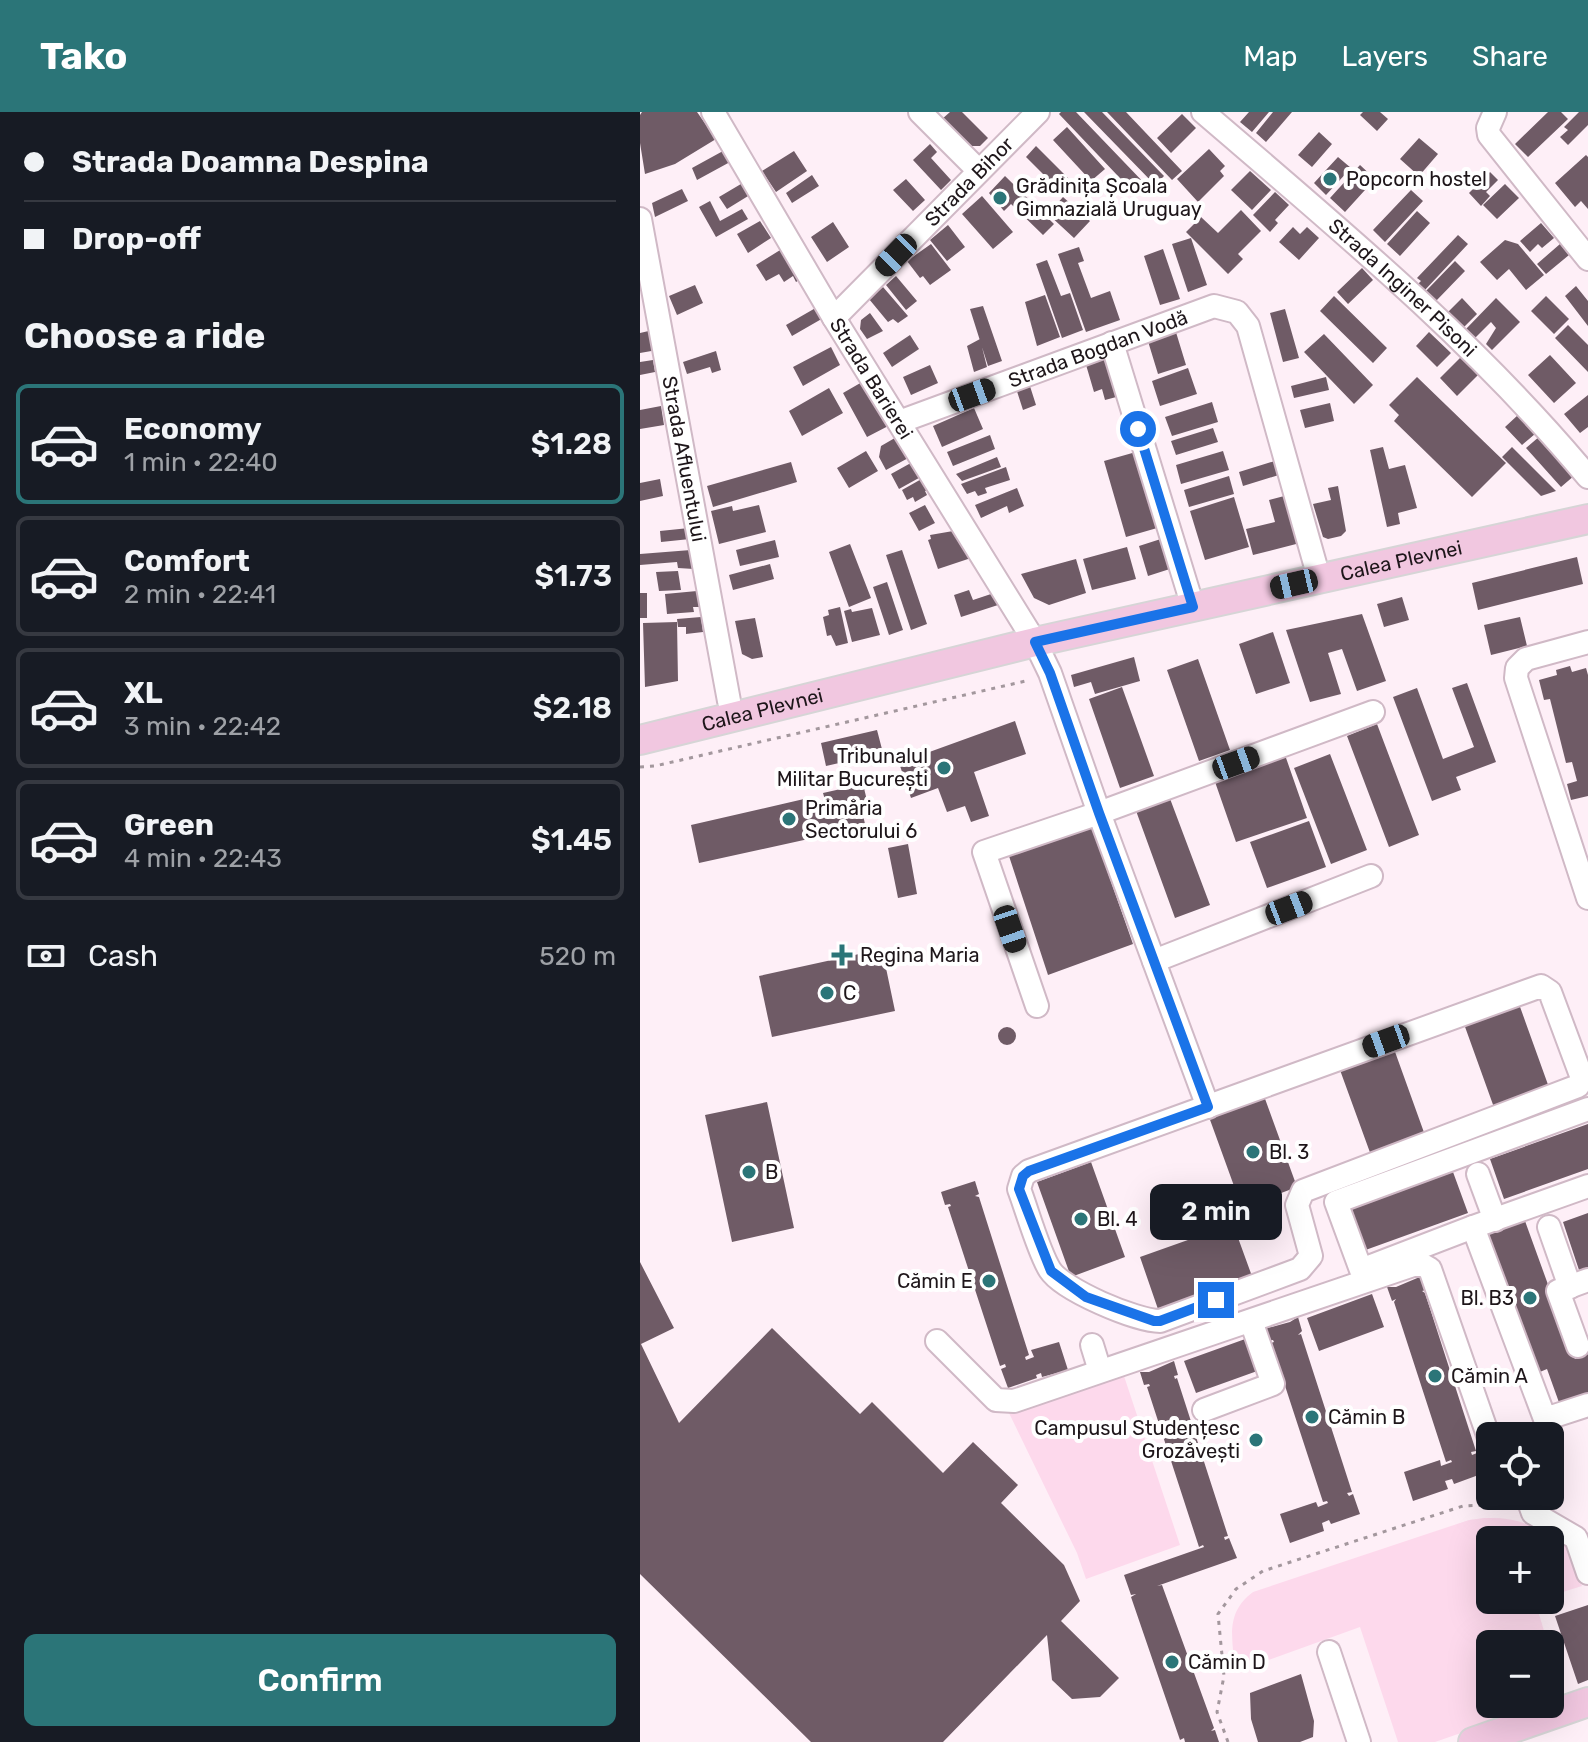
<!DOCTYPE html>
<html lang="en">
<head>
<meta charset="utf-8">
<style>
  :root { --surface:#171b24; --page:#242831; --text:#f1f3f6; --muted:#9ea1a6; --line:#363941; --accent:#2b7578 }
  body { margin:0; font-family:Rubik,sans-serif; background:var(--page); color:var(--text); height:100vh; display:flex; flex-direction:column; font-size:30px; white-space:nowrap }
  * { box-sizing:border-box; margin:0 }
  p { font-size:26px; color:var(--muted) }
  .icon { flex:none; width:44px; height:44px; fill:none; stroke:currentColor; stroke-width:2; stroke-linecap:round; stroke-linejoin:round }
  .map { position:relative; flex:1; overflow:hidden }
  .panel { display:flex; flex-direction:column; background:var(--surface); width:640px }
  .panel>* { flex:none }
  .top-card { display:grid; align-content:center; height:176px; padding:0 24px; background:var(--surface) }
  .tools { position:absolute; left:836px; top:1310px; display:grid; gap:16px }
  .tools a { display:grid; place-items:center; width:88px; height:88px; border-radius:12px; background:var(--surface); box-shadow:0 8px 32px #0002; font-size:40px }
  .end { position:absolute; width:36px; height:36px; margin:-18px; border:10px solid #1a73e8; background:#fff; box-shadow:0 0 0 4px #fff }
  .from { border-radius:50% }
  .bubble { position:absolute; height:56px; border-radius:12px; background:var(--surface); box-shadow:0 8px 32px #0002; font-size:26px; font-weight:600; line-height:56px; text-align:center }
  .car { position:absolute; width:24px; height:48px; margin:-24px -12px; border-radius:10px; box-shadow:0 0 6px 2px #0007; background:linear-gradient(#222 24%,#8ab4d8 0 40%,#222 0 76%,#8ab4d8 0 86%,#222 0) }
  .top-card b { display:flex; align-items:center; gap:28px; height:76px; font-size:30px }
  .top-card b+b { border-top:2px solid var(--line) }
  .top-card i { width:20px; height:20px; background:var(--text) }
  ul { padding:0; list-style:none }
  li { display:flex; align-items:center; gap:24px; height:120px; margin:0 16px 12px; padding:0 8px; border:4px solid var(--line); border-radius:12px }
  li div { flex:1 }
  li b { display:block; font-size:30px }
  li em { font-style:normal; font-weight:600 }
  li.active { border-color:var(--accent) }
  li>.icon { width:72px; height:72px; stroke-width:1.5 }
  h2 { padding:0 24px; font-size:36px; line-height:96px }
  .pay { display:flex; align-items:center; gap:20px; height:88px; padding:0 24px; font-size:30px }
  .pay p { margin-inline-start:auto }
  .primary-button { display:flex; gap:16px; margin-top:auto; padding:16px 24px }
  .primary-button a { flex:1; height:92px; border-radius:12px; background:var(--accent); color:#fff; font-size:32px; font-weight:600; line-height:92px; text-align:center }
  header { display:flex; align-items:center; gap:48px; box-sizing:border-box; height:112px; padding:0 40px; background:var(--accent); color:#fff }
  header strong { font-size:38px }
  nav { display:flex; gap:44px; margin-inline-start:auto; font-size:28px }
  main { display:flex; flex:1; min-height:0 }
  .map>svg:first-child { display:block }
</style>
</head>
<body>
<header>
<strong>Tako</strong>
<nav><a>Map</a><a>Layers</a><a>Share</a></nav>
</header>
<main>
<section class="panel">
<div class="top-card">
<b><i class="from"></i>Strada Doamna Despina</b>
<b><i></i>Drop-off</b>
</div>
<h2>Choose a ride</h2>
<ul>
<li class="active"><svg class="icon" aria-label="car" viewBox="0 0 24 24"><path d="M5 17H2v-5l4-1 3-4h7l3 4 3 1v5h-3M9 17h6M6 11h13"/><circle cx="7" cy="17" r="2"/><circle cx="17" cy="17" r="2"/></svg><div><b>Economy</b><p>1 min · 22:40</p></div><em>$1.28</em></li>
<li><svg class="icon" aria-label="car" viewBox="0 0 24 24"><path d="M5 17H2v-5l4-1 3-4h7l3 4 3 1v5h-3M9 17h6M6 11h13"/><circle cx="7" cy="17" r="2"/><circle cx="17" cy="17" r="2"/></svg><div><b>Comfort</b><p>2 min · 22:41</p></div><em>$1.73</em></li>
<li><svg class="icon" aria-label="car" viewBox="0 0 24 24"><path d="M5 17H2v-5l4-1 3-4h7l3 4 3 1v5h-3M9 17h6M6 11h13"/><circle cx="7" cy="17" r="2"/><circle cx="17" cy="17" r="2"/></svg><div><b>XL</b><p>3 min · 22:42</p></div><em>$2.18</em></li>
<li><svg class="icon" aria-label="car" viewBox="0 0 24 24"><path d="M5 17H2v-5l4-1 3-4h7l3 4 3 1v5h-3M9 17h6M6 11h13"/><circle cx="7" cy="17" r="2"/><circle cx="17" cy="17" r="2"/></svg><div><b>Green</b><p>4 min · 22:43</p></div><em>$1.45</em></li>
</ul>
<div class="pay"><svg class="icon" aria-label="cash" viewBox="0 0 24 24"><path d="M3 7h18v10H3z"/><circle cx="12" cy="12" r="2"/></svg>Cash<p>520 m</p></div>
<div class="primary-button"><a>Confirm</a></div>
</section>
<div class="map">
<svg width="948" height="1630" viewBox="0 0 948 1630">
  <rect width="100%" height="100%" fill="#feeff7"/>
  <path fill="#fdd9ec" d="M484 1264 540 1433 446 1467 437 1441 369 1301Z
    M844 1406C883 1405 895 1415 928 1434L942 1474 910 1484V1428H850V1488H897L895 1489 908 1532H850V1592H905L795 1630H758L720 1515 595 1560C593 1527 584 1502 613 1480L829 1408Z"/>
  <path fill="#6f5b66" d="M2 0H57L76 27 35 52 5 62 0 31V3Z
    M310 0H322L348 26 340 34H326L301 8Z
    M421 0H436L507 74 497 84 419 2Z
    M444 0H462L524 64 515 73Z
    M467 0H486L542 59 532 68Z
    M609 0H629L612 20 600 10Z
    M633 0H652L626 30 616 21Z
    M723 0H740L748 7 737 19 720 3Z
    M908 0H921L928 7 888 45 875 32Z
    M939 0H948V13L928 33 920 25 928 18 924 15Z
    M542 2 556 16 531 41 517 26Z
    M427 15 465 57 451 69 413 28Z
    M679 20 692 32 672 55 658 43Z
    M779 26 798 42 779 64 760 47Z
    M290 32 297 40 291 46 311 68 301 78 273 48Z
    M396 34 432 70 422 81 386 45Z
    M569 37 585 54 580 59 584 64 558 90 537 67Z
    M83 39 90 50 57 68 52 56Z
    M154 39 167 59 136 80 122 59Z
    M946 43 948 45V97L941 89 935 95 915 71Z
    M698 45 711 56 686 83 674 71Z
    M720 53 735 67 705 100 690 86Z
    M610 59 631 78 612 98 591 78Z
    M850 60 858 68 846 80 850 84 841 94 829 81Z
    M172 63 179 74 152 91 146 81Z
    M365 64 414 112 403 123 371 92 364 99 349 81Z
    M266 67 285 88 273 99 253 78Z
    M106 69 113 81 87 97 79 85Z
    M865 72 879 86 857 107 843 93Z
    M42 77 48 89 15 105 12 91Z
    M771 78 783 89 745 130 733 118Z
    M635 80 649 93 635 108 638 111 630 120 613 103Z
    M342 84 373 120 353 137 322 102Z
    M423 85 450 109 434 126 408 102Z
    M70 89 80 109 102 97 108 107 76 125 59 95Z
    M601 98 621 119 598 142 603 147 588 162 546 120 561 105 578 121Z
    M777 99 790 111 760 144 747 132Z
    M120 109 131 126 108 141 97 122Z
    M193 110 209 135 187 150 171 125Z
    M901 111 914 126 902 136 898 132 890 140 880 129Z
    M308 113 325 135 307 149 290 128Z
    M653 115 660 122 667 115 679 126 659 148 639 130Z
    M818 123 828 132 784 179 777 173 781 169 777 166Z
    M551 126 567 173 548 180 532 132Z
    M865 128 878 132 904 163 886 178 869 157 857 168 840 150Z
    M291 132 311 158 290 173 283 164 280 166 267 149Z
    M920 132 929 143 906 162 897 152Z
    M145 135 164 165 156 170 153 164 144 170 139 162 126 169 116 153Z
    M439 135 444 149 438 151 451 186 470 179 480 208 446 220 418 142Z
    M523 137 540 187 520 193 504 144Z
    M407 148 421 184 430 181 443 218 422 226 396 152Z
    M815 149 825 159 796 189 786 179Z
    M722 156 733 168 708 192 697 180Z
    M256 164 277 189 266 198 246 173Z
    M55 173 63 191 37 203 29 184Z
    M936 174 948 189V214L925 184Z
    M243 175 268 204 258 211 253 207 248 210 229 187Z
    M405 183 420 225 397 234 385 190Z
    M694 184 747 236 733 251 680 199Z
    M906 184 929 207 914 222 891 199Z
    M822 186 837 202 824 215 808 200Z
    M856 186 880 210 852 238 846 232 856 216 851 210 835 226 826 217Z
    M179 194 185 205 152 224 146 213Z
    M343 194 362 249 348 254 330 197Z
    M645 197 659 246 643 250 630 201Z
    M230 201 243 219 227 227 220 217 221 208Z
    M928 213 948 233V260L915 226Z
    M535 217 546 253 518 262 507 226Z
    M13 218 17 238 0 241V221Z
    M789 220 811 241 797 255 776 234Z
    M684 222 733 273 714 292 664 240Z
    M270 223 279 237 252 255 243 241Z
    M340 227 347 255 334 260 327 234Z
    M191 235 200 253 163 274 153 255Z
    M76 239 81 258 72 261 70 255 47 262 43 250Z
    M467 239 480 284 465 288 462 277 454 280 444 246Z
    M823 243 840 261 817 284 800 266Z
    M910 243 936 271 914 291 888 263Z
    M13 248 15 260 0 263V250Z
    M290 253 298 271 271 283 263 265Z
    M548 256 557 282 520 294 512 269Z
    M686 265 689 278 654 286 651 274Z
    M777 265 866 351 832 385 754 309 759 303 749 293Z
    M229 266 254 311 227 325 203 281Z
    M388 268 396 293 383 298 375 273Z
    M189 276 203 301 162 324 149 299Z
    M948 283V315L940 321 924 302Z
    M572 290 578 310 532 324 525 305Z
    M690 291 694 309 665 316 660 298Z
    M21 294 24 313 0 317V298Z
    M334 296 343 317 302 335 293 314Z
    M878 303 895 322 882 333 865 315Z
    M573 316 578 330 536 343 531 329Z
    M260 323 272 344 246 358 239 345 241 334Z
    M350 323 355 337 313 354 307 340Z
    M900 324 935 363 921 375 886 336Z
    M743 335 749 357 765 353 777 396 758 401 760 412 747 415 730 338Z
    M872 335 916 379 901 384 862 345Z
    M503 338 524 414 486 425 464 349Z
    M226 339 238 359 209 376 197 356Z
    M583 339 589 358 541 372 536 353Z
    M357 345 361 355 322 369 316 362Z
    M278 347 286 362 259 377 251 362Z
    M638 348 642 362 603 374 599 360Z
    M151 350 157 370 73 395 67 374Z
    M366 355 370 368 345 376 347 381 338 384 335 379 327 382 321 372Z
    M589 364 594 382 549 395 544 378Z
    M285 365 291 376 285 379 287 383 275 390 273 385 267 388 262 378Z
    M20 367 23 384 0 389V371Z
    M698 374 706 419 701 424 688 427 683 425 673 392 691 388 688 376Z
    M377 376 384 394 369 401 367 394 341 406 335 393Z
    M648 383 660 431 613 443 606 417 635 410 629 388Z
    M594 385 609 435 565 448 550 399Z
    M119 393 126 420 79 432 71 399 92 394 93 399Z
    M285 393 295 411 279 419 269 401Z
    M49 416 50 427 21 430 20 419Z
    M319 418 334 445 298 457 288 428 291 427 290 423Z
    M527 425 536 455 508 464 499 434Z
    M135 428 139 445 100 454 96 438Z
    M210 432 231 486 209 495 189 440Z
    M487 435 496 467 452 478 443 447Z
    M51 438 54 457 38 456 37 450 0 453V442Z
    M262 438 287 512 271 518 246 443Z
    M937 445 943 472 838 498 832 471Z
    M436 447 446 481 409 493 394 486 381 462Z
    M130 452 134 467 93 478 89 463Z
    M38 459 41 478 19 479 16 460Z
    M247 470 263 518 249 523 233 475Z
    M329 478 333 488 354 481 358 493 321 505 314 483Z
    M57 479 59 495H53L54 500 27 502 25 482Z
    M0 481H7V506H0Z
    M762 485 769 508 744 515 737 492Z
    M200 495 208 531 196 534 191 523 187 524 183 505 189 503 188 498Z
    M232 496 240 523 212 530 204 499 211 497 212 500Z
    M722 502 746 569 717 579 702 537 688 541 701 582 670 590 646 518Z
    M61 505 63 520 46 522V515H38L37 507Z
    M880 505 887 534 851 543 844 513Z
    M115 506 123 545 112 547 102 542 95 509Z
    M37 510 38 569 5 575 3 511Z
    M633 520 650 571 616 582 599 532Z
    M494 545 500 569 455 582 451 570 434 575 431 563Z
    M558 547 590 638 559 649 527 558Z
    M930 554 932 560 946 556 948 563V684L931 688 927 672 937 669 932 650 926 651 910 587 904 588 899 568 917 563 916 558Z
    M827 571 856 650 816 665 821 678 792 689 753 585 777 576 803 647 834 635 812 576Z
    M482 575 514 664 480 676 449 587Z
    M375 609 386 642 334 660 349 704 331 710 325 694 307 700 298 676 271 686 259 651Z
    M737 612 779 723 749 735 707 624Z
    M237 618 243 641 186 654 181 631Z
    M690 642 727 738 691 752 654 656Z
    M645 643 667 706 596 730 574 667Z
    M223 672 230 701 223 703 225 712 172 721 173 726 59 751 51 713 164 687 166 693 185 688 183 681Z
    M529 684 570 793 535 806 495 696Z
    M669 709 686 755 627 776 610 730Z
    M450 710 493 832 408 863 368 741Z
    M268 732 277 782 258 786 248 736Z
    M242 837 255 899 132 925 119 864Z
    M879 892 911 981 856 1001 824 912Z
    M358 924a9 9 0 1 1 18 0a9 9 0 1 1-18 0Z
    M754 937 786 1026 732 1046 700 958Z
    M624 984 657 1075 602 1096 569 1005Z
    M127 990 154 1116 92 1130 65 1003Z
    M948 1012V1057L864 1087 850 1047Z
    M451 1050 485 1145 431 1165 397 1070Z
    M813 1060 828 1101 720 1140 705 1099Z
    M335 1069 339 1082 335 1084 339 1085 389 1243 385 1245 386 1248 394 1245 391 1238 419 1230 428 1258 402 1265 401 1261 396 1263 397 1266 368 1276 361 1257 366 1255 365 1252 360 1254 308 1095 311 1094 310 1092 305 1093 301 1080Z
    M948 1101V1155L939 1158 923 1110Z
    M885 1109 935 1247 948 1242V1286L921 1296 907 1257 895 1262 845 1124Z
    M593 1112 613 1167 519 1200 500 1145Z
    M0 1150 34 1216 1 1232 39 1311 132 1216 220 1302 232 1290 303 1361 333 1330 378 1373 361 1391 424 1453 440 1489 421 1509 479 1566 460 1585 432 1587 412 1568 407 1523 303 1630H171L0 1462Z
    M782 1164 786 1178 782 1179 785 1181 836 1339 831 1340 832 1343 837 1341 844 1361 814 1372 812 1367 805 1369 808 1377 773 1389 764 1360 800 1348 801 1354 812 1350 811 1348 806 1350 754 1190 756 1187 752 1189 747 1175H756Z
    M732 1182 744 1215 679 1239 667 1206Z
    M658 1205 662 1219 658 1223 661 1222 712 1380 707 1381 709 1384 713 1382 720 1402 691 1412 689 1408 682 1411 684 1419 650 1431 640 1402 676 1390 678 1395 688 1391 687 1389 683 1390 631 1231 634 1230 633 1228 628 1229 624 1217 650 1210Z
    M608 1226 620 1258 556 1281 544 1249Z
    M534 1249 538 1263 534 1264 535 1267 537 1266 588 1424 584 1425 585 1428 589 1426 597 1446 517 1474 522 1473 574 1616 571 1619 575 1618 579 1630H545L544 1626 540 1628 491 1485 496 1482 491 1483 484 1463 564 1435 563 1433 559 1435 507 1275 510 1274 509 1272 504 1273 500 1260H509Z
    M948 1493V1568L938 1572 915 1504Z
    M661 1562 674 1609 673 1625 660 1630H618L611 1607 610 1581Z"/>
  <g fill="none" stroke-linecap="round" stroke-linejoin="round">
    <defs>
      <g id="minor">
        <path id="s1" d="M73 0 194 206 395 530 410 561 459 701 568 995"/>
        <path d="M280 0 339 59"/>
        <path id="s2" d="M563 0C697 115 835 229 948 365"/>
        <path d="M855 0 848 16 849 23 948 147"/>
        <path id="s3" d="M0 107 89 589"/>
        <path id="s4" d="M194 206 398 0"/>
        <path d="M472 231 553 495"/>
        <path id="s5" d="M259 310 574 194 597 200 608 214 679 466"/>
        <path d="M948 530 886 547 877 556 876 566 948 786"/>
        <path d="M514 849 731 764"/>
        <path d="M901 874 910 880 942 966 938 974 663 1079 657 1093 671 1144 660 1157 520 1209C496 1209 423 1178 410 1158 399 1141 387 1098 379 1077L383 1064 389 1059Z"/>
        <path d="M397 894 344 740 459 701 733 600"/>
        <path d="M948 997 696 1090 721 1158 833 1115 905 1307 948 1293"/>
        <path d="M838 1062 855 1108"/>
        <path d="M833 1115 948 1074"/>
        <path d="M909 1115 930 1175"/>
        <path d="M297 1229 356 1288 374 1289 773 1153H783L790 1157 850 1329"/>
        <path d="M452 1233 460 1259"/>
        <path d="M938 1234 918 1179 948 1168"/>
        <path d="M564 1298 633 1272 611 1209"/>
        <path d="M887 1384 893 1401 936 1426 948 1461"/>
        <path d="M689 1540 719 1630"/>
      </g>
      <g id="major">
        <path id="s6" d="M0 628 395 530 948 407"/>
        <path d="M833 1630 948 1590"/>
      </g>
    </defs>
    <use href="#minor" stroke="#d0b9c6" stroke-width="26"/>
    <use href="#major" stroke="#d6d5d6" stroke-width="32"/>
    <path stroke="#a3979d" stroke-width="3" stroke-dasharray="4 6" stroke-linecap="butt" d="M0 655 15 654 390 568
      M588 1630 577 1600 584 1564 578 1502 596 1477 623 1459 823 1394 847 1393 870 1396"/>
    <use href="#minor" stroke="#fff" stroke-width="22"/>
    <use href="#major" stroke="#f1c7e0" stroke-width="28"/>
  </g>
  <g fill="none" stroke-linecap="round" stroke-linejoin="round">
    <path stroke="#1a73e8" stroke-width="10" d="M498 317 553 495 395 530 410 561 459 701 568 995 389 1059 383 1064 379 1077 411 1159 446 1185 514 1209H520L576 1188"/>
  </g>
  <g fill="#2b7578" stroke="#fff" stroke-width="3">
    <circle cx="690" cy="67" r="8"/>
    <circle cx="360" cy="86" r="8"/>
    <circle cx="304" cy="656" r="8"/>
    <circle cx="149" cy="707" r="8"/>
    <path d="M198 831h8v8h8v8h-8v8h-8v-8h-8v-8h8z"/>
    <circle cx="187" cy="881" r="8"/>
    <circle cx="613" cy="1040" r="8"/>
    <circle cx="109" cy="1060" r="8"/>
    <circle cx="441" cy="1107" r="8"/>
    <circle cx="349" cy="1169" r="8"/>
    <circle cx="890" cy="1186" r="8"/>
    <circle cx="795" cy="1264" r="8"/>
    <circle cx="672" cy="1305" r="8"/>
    <circle cx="616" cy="1328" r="8"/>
    <circle cx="532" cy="1550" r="8"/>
  </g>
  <g text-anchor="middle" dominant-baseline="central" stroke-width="8" stroke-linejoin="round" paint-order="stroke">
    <g font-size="20" fill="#1e161a" stroke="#fff" text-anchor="start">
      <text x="706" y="67">Popcorn hostel</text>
      <text x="376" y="74">Grădinița Școala<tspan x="376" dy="23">Gimnazială Uruguay</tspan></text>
      <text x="288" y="644" text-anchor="end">Tribunalul<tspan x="288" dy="23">Militar București</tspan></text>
      <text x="165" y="696">Primăria<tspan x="165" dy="23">Sectorului 6</tspan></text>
      <text x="220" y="843">Regina Maria</text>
      <text x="203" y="881">C</text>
      <text x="629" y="1040">Bl. 3</text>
      <text x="125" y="1060">B</text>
      <text x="457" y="1107">Bl. 4</text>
      <text x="333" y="1169" text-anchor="end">Cămin E</text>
      <text x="874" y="1186" text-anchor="end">Bl. B3</text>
      <text x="811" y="1264">Cămin A</text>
      <text x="688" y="1305">Cămin B</text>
      <text x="600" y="1316" text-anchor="end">Campusul Studențesc<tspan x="600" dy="23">Grozăvești</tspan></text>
      <text x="548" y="1550">Cămin D</text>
    </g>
    <g font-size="20" fill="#1e161a" stroke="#fff">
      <text stroke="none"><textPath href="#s4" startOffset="192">Strada Bihor</textPath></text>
      <text stroke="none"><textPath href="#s2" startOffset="266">Strada Inginer Pisoni</textPath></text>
      <text stroke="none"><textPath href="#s5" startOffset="212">Strada Bogdan Vodă</textPath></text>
      <text stroke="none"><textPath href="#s1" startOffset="310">Strada Barierei</textPath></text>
      <text stroke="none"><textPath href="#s3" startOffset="244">Strada Afluentului</textPath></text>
      <text stroke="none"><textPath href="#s6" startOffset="782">Calea Plevnei</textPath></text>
      <text stroke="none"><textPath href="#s6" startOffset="126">Calea Plevnei</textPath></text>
    </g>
  </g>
</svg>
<div class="tools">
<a><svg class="icon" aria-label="locate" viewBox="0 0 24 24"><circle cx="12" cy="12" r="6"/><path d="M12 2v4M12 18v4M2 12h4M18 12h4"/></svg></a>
<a>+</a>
<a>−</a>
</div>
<i class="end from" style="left:498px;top:317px"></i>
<i class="end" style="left:576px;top:1188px"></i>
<div class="bubble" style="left:510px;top:1072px;width:132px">2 min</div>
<i class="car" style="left:256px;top:143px;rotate:224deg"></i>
<i class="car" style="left:332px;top:283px;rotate:70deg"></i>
<i class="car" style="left:654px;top:472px;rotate:257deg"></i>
<i class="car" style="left:596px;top:651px;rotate:70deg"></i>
<i class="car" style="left:649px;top:796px;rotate:69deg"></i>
<i class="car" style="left:370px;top:817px;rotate:161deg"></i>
<i class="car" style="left:746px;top:929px;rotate:250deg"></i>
</div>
</main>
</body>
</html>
